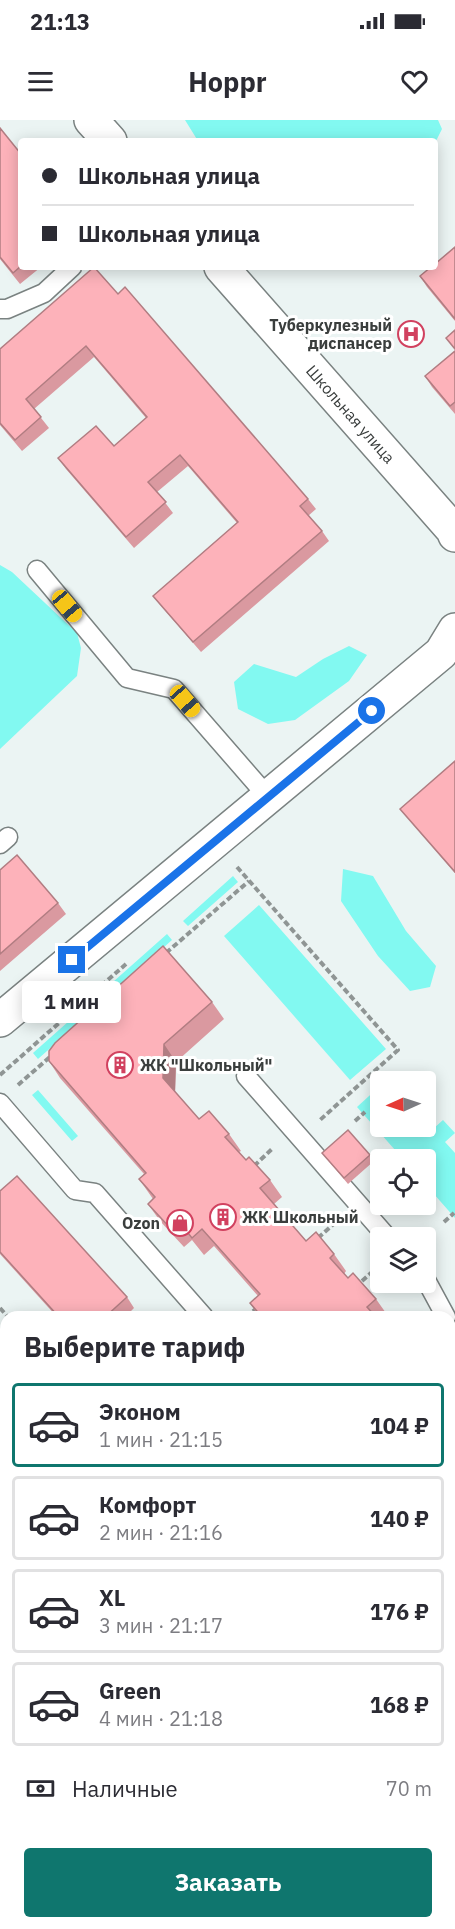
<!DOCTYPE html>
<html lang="ru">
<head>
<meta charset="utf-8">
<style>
  :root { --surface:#fff; --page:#f7f7f7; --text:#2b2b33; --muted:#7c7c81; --line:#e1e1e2; --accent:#0f766e }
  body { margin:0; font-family:"IBM Plex Sans",sans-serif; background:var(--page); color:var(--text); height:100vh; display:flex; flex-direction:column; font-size:22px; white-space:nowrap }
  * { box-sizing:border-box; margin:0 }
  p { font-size:20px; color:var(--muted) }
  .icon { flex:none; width:33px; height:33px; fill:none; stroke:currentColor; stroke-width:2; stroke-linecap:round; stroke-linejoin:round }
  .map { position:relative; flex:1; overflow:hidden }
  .side { position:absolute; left:0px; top:1191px; width:456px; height:618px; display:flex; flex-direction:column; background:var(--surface); border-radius:18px 18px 0 0; box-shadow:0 3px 15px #0003 }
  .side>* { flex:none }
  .hud { position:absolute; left:18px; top:18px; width:420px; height:132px; border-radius:6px; box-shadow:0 3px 15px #0003; display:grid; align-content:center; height:132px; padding:0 24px; background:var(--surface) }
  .needle { width:39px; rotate:267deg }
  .controls { position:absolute; left:370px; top:951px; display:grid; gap:12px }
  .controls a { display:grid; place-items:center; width:66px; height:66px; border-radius:6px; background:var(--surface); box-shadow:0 3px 15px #0003; font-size:30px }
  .end { position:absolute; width:27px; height:27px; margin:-14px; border:8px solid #1a73e8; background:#fff; box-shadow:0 0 0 3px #fff }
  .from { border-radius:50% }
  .bubble { position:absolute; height:42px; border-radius:6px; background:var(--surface); box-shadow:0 3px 15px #0003; font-size:20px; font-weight:800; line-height:42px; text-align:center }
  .car { position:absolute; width:18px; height:36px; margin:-18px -9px; border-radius:8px; box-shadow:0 0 4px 2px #0007; background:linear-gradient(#f5c518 24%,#345 0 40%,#f5c518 0 76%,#345 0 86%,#f5c518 0) }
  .hud b { display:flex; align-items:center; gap:21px; height:57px; font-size:22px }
  .hud b+b { border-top:2px solid var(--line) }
  .hud i { width:15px; height:15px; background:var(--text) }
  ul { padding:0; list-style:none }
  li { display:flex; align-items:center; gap:18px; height:84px; margin:0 12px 9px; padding:0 12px; border:3px solid var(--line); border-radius:6px }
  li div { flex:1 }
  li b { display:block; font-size:22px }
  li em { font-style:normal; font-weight:800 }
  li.on { border-color:var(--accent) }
  li>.icon { width:54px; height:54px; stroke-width:1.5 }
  h2 { padding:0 24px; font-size:27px; line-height:72px }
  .pay { display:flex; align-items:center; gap:15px; height:66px; padding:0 24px; font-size:22px }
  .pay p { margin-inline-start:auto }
  .primary-button { display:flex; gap:12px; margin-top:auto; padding:12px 24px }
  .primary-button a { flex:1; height:69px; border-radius:6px; background:var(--accent); color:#fff; font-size:24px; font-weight:800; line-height:69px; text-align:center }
  .status { display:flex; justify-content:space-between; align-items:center; height:42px; padding:0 30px; background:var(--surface); direction:ltr }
  .status svg { height:16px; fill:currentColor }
  header { display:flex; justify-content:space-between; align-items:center; height:78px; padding:0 24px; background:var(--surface); font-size:27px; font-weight:800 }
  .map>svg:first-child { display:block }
</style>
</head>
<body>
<div class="status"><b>21:13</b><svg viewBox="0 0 49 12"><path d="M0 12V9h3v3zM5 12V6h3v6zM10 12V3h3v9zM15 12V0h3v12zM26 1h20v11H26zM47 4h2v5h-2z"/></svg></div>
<header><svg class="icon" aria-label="menu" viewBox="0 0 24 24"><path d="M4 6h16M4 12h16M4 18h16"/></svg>Hoppr<svg class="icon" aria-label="heart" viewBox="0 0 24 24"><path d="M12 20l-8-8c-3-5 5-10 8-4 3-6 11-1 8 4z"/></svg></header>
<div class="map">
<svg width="455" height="1809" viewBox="0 0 455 1809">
  <rect width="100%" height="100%" fill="#ebf4f3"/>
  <path fill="#82f9f1" d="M185 0H438L442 9 435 23V21H198Z
    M0 445 12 452 77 513 81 528 77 556 0 629Z
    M349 526 367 535 349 561 295 600 268 604 238 589 234 562 254 544 296 557 323 539Z
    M343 749 373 756 406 811 436 846 430 867 410 871 378 836 341 781Z
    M233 756 238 762 188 806 183 801Z
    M259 785 386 929 350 960 224 816Z
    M167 814 172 820 38 939 33 933Z
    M381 965V1006H426V1000L433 1009 443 1000 455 1013 445 1022 455 1033V1098L426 1065V1040L403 1039 357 987Z
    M38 970 78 1016 72 1021 32 975Z
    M6 1512V1564L0 1565V1513Z"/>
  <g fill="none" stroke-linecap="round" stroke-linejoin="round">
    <defs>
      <path id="service" d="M0 189H7L44 173 72 147
        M37 450 127 558 174 569 268 677
        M0 724 8 717
        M246 956 388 1118
        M0 983 75 1070 95 1073 204 1197
        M426 1160 446 1197
        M450 1455 452 1445 455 1443"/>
      <g id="minor">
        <path d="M91 0 110 21"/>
        <path id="s1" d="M221 147 453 410 455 415"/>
        <path d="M0 900 441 533 455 510"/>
        <path d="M450 1689 455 1688"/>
        <path d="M0 1765 6 1764"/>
        <path d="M190 1809 191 1803"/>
      </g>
    </defs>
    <use href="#service" stroke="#7a8281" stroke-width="21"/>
    <use href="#minor" stroke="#7a8281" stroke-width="36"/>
    <path stroke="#8f9594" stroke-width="4" stroke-dasharray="6 3" stroke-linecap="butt" d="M237 747 398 930 320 1000
      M166 833 249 761
      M0 955 126 844
      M18 965 51 936
      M355 1001 365 992
      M254 1046 273 1028
      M444 1102 454 1093
      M318 1118 337 1101
      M362 1161 381 1144
      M0 1188 8 1197
      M246 1197 257 1188
      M0 1225 6 1227
      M0 1489 6 1484
      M450 1648 455 1647
      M0 1725 6 1724"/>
    <use href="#service" stroke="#fff" stroke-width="18"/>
    <use href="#minor" stroke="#fff" stroke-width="33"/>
  </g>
  <path fill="#da99a0" d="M0 8 21 147H41L20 164 0 139Z
    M455 127V201L427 167 420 156Z
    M118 174 308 379 316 389 308 396 322 411 329 421 201 532 161 486 153 476 237 403 188 346 157 372 173 393 134 428 66 349 58 338 114 326 146 298 94 237 34 289 49 308 22 331 0 305V229Z
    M455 231V294L432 267 425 256Z
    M455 641V753L400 689Z
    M0 750 58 783 66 794 0 851Z
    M212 882 224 899 176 942 175 972 199 999 229 1014 241 1031 239 1032 246 1040 270 1060 282 1077 274 1084 306 1121 334 1134 346 1151 344 1154 348 1158 376 1179 388 1196V1197H259L250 1183 258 1176 214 1126 204 1135 192 1120 184 1127 160 1101 148 1084 153 1079 139 1059 144 1054 60 958 49 941Z
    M322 1033 370 1035 374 1041 348 1064Z
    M0 1071 127 1177 134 1188 125 1197H57L0 1134Z
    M6 1595V1683L0 1684V1596Z"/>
  <path fill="#b17d82" d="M164 924 176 942 175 975 163 958Z"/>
  <path fill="#fdb2ba" stroke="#b17d82" stroke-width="1.5" d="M0 8 21 34V146L13 153 0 137Z
    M455 127V199L420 156 431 147H435V144Z
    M94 147 118 174 125 167 308 379 300 386 322 411 193 522 153 476 238 402 180 335 148 362 166 382 126 417 58 338 96 306 114 326 147 297 86 226 26 279 41 297 15 320 0 303V229Z
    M455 210V229L446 218Z
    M455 231V282L450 286 425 256Z
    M455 641V752L400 689Z
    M17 735 58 783 0 834V750Z
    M163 826 212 882 164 924 163 958 199 999 209 991 229 1014 225 1017 246 1040 249 1037 270 1060 260 1068 306 1121 316 1112 334 1134 330 1138 348 1158 353 1153 376 1179 367 1187 376 1197H262L250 1183 260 1174 202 1109 192 1118 180 1103 172 1110 148 1084 155 1077 139 1059 146 1053 49 941V931L55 923Z
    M348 1010 370 1035 344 1058 322 1033Z
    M17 1056 127 1177 105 1197H59L0 1132V1071Z
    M455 1481V1498L450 1491V1484Z
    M6 1595V1671L0 1672V1596Z"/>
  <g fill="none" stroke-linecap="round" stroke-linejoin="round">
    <path stroke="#1a73e8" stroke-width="8" d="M72 840 372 591"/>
  </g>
  <defs>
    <symbol id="hospital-ring" viewBox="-11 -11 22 22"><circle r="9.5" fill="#fff" stroke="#d1415f" stroke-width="1.5"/><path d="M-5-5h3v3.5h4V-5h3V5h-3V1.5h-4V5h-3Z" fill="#d1415f"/></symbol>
    <symbol id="building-ring" viewBox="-11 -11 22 22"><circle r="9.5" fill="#fff" stroke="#d1415f" stroke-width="1.5"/><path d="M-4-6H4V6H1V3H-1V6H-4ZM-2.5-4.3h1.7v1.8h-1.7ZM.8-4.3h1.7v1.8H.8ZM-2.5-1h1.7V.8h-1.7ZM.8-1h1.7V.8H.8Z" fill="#d1415f"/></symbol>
    <symbol id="shop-ring" viewBox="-11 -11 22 22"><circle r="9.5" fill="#fff" stroke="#d1415f" stroke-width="1.5"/><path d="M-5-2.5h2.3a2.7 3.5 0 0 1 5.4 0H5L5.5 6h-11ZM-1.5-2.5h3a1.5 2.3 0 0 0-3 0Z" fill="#d1415f"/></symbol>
  </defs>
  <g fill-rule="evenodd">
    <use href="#hospital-ring" x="396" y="199" width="30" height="30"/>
    <use href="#building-ring" x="105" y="930" width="30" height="30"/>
    <use href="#building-ring" x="208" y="1082" width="30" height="30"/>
    <use href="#shop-ring" x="165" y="1088" width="30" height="30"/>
  </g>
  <g text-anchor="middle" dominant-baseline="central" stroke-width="6" stroke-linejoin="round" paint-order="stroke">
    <g font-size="16" font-weight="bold" fill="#3a3e3d" stroke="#fff" text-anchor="end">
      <text x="392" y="205">Туберкулезный<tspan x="392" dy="18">диспансер</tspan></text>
      <text x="140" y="945" text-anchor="start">ЖК "Школьный"</text>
      <text x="242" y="1097" text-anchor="start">ЖК Школьный</text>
      <text x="160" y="1103">Ozon</text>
    </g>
    <g font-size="16" fill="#3a3e3d" stroke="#fff">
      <text stroke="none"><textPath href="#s1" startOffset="196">Школьная улица</textPath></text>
    </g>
  </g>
</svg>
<div class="controls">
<a><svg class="needle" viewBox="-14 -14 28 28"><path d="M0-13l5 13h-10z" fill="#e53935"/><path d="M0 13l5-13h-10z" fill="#7c7c81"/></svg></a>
<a><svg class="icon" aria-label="locate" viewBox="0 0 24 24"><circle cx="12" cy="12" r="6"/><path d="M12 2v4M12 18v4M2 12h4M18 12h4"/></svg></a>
<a><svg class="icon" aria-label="layers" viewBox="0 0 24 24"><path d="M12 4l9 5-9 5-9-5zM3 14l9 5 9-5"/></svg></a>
</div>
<i class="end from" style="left:372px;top:591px"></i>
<i class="end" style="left:72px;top:840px"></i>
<div class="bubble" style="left:22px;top:861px;width:99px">1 мин</div>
<i class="car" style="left:67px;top:486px;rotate:140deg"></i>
<i class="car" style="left:185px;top:581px;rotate:139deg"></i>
<div class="hud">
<b><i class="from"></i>Школьная улица</b>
<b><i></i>Школьная улица</b>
</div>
<section class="side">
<h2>Выберите тариф</h2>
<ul>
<li class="on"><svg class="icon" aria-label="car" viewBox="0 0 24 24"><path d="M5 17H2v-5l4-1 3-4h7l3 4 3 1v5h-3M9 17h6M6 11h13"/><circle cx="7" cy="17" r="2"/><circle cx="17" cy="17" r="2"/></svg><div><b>Эконом</b><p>1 мин · 21:15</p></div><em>104 ₽</em></li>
<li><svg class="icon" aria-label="car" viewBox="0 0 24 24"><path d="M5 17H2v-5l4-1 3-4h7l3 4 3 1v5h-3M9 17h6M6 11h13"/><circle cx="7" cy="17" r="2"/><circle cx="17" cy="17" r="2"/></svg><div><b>Комфорт</b><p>2 мин · 21:16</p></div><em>140 ₽</em></li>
<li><svg class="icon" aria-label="car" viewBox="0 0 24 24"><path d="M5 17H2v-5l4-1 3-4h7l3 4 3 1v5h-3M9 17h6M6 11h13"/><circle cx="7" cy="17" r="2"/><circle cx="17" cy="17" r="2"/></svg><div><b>XL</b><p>3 мин · 21:17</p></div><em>176 ₽</em></li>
<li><svg class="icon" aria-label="car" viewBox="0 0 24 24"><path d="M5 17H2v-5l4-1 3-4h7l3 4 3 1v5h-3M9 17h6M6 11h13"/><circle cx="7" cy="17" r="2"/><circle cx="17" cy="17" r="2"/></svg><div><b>Green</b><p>4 мин · 21:18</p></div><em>168 ₽</em></li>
</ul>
<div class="pay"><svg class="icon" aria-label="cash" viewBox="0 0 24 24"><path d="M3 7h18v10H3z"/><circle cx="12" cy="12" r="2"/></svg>Наличные<p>70 m</p></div>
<div class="primary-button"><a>Заказать</a></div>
</section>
</div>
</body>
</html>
